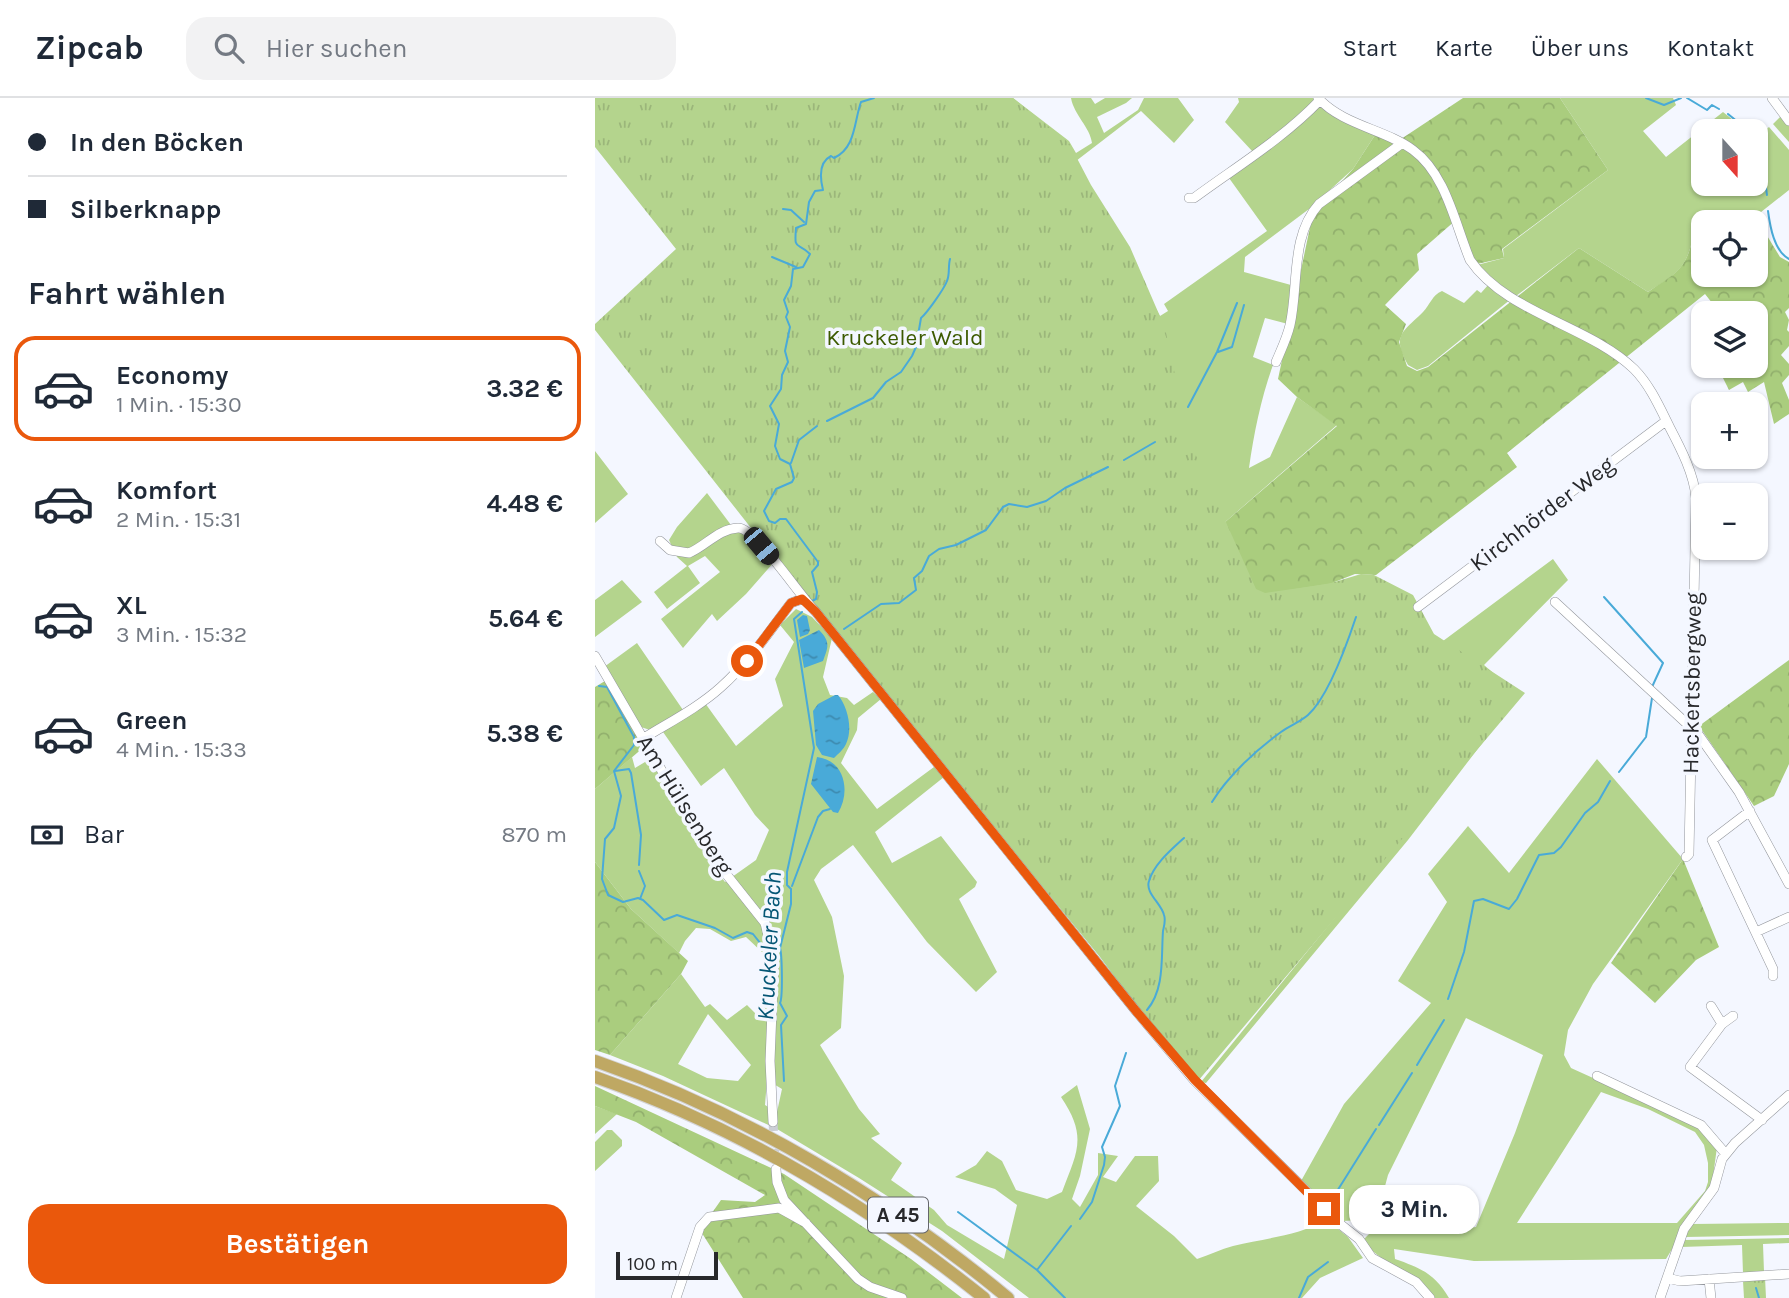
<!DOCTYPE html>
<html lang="de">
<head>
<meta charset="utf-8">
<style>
  :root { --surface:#fff; --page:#f2f2f3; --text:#1f2937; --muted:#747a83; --line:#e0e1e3; --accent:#ea580c }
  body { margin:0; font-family:Karla,sans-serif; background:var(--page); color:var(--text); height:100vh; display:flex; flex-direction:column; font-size:26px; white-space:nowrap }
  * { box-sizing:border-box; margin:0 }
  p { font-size:23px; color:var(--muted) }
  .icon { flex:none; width:38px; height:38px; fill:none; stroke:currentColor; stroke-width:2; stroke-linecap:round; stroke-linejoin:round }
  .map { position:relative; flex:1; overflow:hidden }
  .details { display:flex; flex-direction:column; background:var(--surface); width:595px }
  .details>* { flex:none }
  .hud { display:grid; align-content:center; height:154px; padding:0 28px; background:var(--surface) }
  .needle { width:46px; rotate:159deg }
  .fabs { position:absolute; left:1096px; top:21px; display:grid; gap:14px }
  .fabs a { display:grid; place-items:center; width:77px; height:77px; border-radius:14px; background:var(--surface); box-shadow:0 2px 5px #0004; font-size:35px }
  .scale { position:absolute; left:21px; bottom:18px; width:102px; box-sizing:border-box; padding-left:7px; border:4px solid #27282b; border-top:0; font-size:19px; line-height:24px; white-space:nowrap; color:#27282b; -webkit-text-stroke:5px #f4f7ff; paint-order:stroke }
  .end { position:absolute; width:32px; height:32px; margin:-16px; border:9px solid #ea580c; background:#fff; box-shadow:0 0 0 4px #fff }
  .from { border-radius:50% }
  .bubble { position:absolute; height:49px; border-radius:21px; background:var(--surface); box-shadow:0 2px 5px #0004; font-size:23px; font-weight:700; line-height:49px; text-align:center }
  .car { position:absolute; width:21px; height:42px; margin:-21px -10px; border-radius:9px; box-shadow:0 0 5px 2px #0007; background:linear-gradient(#222 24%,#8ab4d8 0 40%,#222 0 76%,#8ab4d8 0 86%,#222 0) }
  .hud b { display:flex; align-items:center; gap:24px; height:66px; font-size:26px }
  .hud b+b { border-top:2px solid var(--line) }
  .hud i { width:18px; height:18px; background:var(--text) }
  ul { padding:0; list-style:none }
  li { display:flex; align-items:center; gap:21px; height:105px; margin:0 14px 10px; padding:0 14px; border:4px solid transparent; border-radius:21px }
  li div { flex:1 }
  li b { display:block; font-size:26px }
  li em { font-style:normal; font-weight:700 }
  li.current { border-color:var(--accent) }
  li>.icon { width:63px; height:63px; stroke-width:1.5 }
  h2 { padding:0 28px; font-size:32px; line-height:84px }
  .pay { display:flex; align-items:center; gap:18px; height:77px; padding:0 28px; font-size:26px }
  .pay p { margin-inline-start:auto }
  .primary-button { display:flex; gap:14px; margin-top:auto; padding:14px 28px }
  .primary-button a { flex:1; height:80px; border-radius:21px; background:var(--accent); color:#fff; font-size:28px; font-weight:700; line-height:80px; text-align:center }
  header { display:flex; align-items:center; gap:42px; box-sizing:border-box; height:98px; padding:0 35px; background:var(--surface); border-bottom:2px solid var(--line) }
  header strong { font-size:33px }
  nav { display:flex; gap:38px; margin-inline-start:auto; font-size:24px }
  .search { width:490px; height:63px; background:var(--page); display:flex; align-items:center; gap:18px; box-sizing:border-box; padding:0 24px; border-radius:21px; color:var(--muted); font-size:26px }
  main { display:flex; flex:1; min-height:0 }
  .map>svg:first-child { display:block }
</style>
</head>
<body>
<header>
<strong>Zipcab</strong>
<div class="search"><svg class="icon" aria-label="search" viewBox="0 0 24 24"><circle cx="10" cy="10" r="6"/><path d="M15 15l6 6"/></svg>Hier suchen</div>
<nav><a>Start</a><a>Karte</a><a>Über uns</a><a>Kontakt</a></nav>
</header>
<main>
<section class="details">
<div class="hud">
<b><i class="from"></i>In den Böcken</b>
<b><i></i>Silberknapp</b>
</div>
<h2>Fahrt wählen</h2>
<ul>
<li class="current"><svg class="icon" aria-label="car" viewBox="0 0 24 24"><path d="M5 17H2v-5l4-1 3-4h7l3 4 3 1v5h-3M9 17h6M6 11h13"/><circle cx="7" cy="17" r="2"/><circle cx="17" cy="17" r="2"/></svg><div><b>Economy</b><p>1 Min. · 15:30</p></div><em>3.32 €</em></li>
<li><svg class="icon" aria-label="car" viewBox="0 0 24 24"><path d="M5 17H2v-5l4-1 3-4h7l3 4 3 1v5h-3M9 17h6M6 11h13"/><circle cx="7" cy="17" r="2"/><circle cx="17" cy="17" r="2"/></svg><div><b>Komfort</b><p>2 Min. · 15:31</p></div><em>4.48 €</em></li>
<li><svg class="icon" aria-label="car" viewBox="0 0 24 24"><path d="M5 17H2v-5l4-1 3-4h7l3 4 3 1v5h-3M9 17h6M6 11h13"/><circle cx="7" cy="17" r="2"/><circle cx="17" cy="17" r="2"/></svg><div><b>XL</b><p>3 Min. · 15:32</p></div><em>5.64 €</em></li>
<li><svg class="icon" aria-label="car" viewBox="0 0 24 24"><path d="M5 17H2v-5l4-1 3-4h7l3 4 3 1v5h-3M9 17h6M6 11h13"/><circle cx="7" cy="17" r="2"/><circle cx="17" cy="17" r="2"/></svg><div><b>Green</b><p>4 Min. · 15:33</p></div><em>5.38 €</em></li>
</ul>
<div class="pay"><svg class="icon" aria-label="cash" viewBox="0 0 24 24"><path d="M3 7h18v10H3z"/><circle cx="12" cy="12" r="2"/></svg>Bar<p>870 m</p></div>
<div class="primary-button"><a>Bestätigen</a></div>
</section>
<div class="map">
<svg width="1194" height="1200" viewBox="0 0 1194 1200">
  <defs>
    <pattern id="forest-crowns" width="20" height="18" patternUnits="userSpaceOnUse" patternTransform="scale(1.75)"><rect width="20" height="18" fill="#aacd7e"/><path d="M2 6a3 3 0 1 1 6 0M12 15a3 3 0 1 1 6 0" fill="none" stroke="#92b06d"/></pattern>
    <pattern id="park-tufts" width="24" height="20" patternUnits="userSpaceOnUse" patternTransform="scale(1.75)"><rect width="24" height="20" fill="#b4d48d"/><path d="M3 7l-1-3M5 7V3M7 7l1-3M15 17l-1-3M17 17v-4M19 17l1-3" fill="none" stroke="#9bb67a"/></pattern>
    <pattern id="water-ripples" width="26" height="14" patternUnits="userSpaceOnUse" patternTransform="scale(1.75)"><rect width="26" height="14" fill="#49aad8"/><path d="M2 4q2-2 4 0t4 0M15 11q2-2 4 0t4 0" fill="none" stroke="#3d8aaf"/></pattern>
  </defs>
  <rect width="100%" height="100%" fill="#f4f7ff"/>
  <path fill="#b4d48d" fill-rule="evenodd" d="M292 0H418L474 43 481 55 497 45C495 29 479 17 476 0H496L500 6 510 0H537L531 5 502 19 509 35 543 12 549 0H583L599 22 579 45 546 13 481 63 565 218 573 213 569 206 672 133 634 80 725 7 780 37 758 71 714 111 650 159 649 174 696 187 693 226 670 220 658 259 678 267C666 300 659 335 654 370L675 359 702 299 742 327 629 425 848 543 958 461 973 482 889 567 924 597 813 742 611 985 606 984 807 737Z
    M643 0H718L720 2 713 13 658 54 630 24 644 4Z
    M965 0H1078L1081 7 1048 33 1071 59 1128 14 1152 33H1108V86H1160V40L1174 29 1194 52V92L1161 118 1157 113 1139 116 1142 124H1113L1107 120 1101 121C1096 131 1099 133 1097 143 1090 174 1077 178 1053 194L984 150 921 198 888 174 882 167 909 160 908 151 1013 72Z
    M1188 16 1194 27V44L1178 26Z
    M894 186 916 201 833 268 822 272 813 267C796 237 808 234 828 214 835 207 837 197 847 193L869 205 882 192 886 195Z
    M0 353 33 396 0 425Z
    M112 395 136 427 143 426 180 463 151 496 122 523 117 516 88 550 66 521 125 474 110 458 93 468 105 485 72 511 59 494 92 468 82 459 74 442 82 429Z
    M27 482 47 504 0 539V502Z
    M201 511 217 519 237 540 228 579 235 597 252 600 259 607 278 594 286 601 263 620 262 632 246 665 282 711 339 669 349 679 280 734 297 765 346 738 382 784 380 789 364 801 402 874 381 894 332 844 258 747 226 771 219 782 237 819 249 878 246 930 225 947 264 1011 285 1036 276 1040 307 1065 296 1082 339 1112 352 1127 409 1161 422 1107 400 1091 360 1079 381 1067 392 1053 407 1063 421 1092 452 1101 467 1094C482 1054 493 1039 466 999L482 987 495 1031 485 1078 477 1101 485 1109 503 1077V1055L523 1058 508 1079 521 1084 540 1058H563L564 1083 541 1108 579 1138 602 1161C614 1157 626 1151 638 1148 671 1140 702 1138 732 1122L753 1139 768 1160 725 1180 707 1200H434L347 1133 264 1080 182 1031 68 978 15 957 86 876 110 909 115 906 132 922 152 907 164 919 169 856 151 839 136 843 115 831 101 830 90 843 84 855 36 811 0 764V691L37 659 40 670 55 661 111 759 130 784 161 762 174 732 160 717 129 670 106 688 68 634 110 605 141 648 188 608 180 581 199 544 185 527ZM113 916 156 967 143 983 112 980 83 966ZM172 982 187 991 182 1014 170 1007Z
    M42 545 88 612 55 632 46 629 9 569Z
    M1002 661 1088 761 998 886 973 932 969 957 976 970 1104 1028 1122 1049 1117 1086 1071 1161 879 1163 799 1151 800 1161C826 1170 840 1176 854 1200H837L775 1151 769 1141 778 1132 820 1136 881 1129 920 1035 948 957 871 920 793 1077 779 1129 767 1122 748 1123 706 1083 749 1006 836 905 803 883 852 804 833 776 873 728 914 775ZM1006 994 1053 1011 1100 1034 1109 1047 1113 1065V1084L1110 1093 1082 1125H922Z
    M0 1008 22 1016 0 1036Z
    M12 1032H17L27 1042V1048L0 1073V1044Z
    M1194 1125V1137L1090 1139 1097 1126Z
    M1194 1140V1145L1168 1146 1169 1174 1148 1175 1147 1147 1086 1149 1089 1142Z"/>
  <path fill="url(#forest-crowns)" d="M868 0H965L1013 72 907 151 909 160 882 166 861 122 822 156 824 172 790 207 811 226 804 244 812 268 822 273 833 269 984 150 1053 194C1077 177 1090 174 1097 143 1099 134 1096 131 1102 121H1107L1112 124H1108V177H1160V124H1143L1139 117 1157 113 1185 159 1194 164V210L1190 214 1194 222 1192 232 1194 234V248L1186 257 1194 266V277L1187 285 1194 302V316L1179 326 1169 284 1153 294 1148 284 1134 292 1122 268H1160V215H1125L1110 196 912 355 922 369 781 477 760 476 737 485 668 496 661 492 629 425 742 328 702 299 683 281 718 115 758 71 780 37 800 45Z
    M1194 562V666L1179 698 1159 708 1104 628Z
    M10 583 49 649 0 691V589Z
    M1088 761 1124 849 1101 862 1060 905 1016 865Z
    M0 764 36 811 93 863 86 876 15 957 0 952Z
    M0 988 189 1076 316 1161 367 1200H148L105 1132 126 1102 160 1104 170 1097 41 1024 0 1008Z"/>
  <path fill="url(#park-tufts)" d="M0 0H418L474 45 496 87 535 149 570 230 594 342 661 491 670 495 733 486 766 476 779 477 818 497 839 536 930 595 603 983 540 906 505 859 223 515 0 232V226L81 151 0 49Z
    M1170 1179 1171 1200H1149L1148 1183Z"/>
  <path fill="url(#water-ripples)" d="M208 517 212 518 215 532 213 536 205 539 202 522Z
    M224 532C236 544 233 549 228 563L209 570 204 542Z
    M240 597H243C253 609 258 632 251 646 249 651 243 656 239 660L227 657 221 647 218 613 223 606Z
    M222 659C250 662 256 694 243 715L238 714 216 686Z"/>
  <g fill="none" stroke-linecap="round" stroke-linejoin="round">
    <path stroke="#49aad8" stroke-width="2" d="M1051 0 1069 7 1086 0
      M1092 0 1112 12 1117 7 1124 11
      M1133 16 1154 33
      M1160 38 1164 44
      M1166 54 1172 97
      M188 111 196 112 209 124
      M1173 113C1175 128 1179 153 1194 161
      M177 159 201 169
      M623 254 637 249 649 207
      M593 309 622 254 642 205
      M232 323 278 300 291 284 306 274 317 258 321 249 326 220C332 215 349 191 352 183 355 176 353 168 355 161
      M529 362 560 344
      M196 365 204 342 222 328
      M1009 499 1068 565 1057 589
      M217 503 221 501 222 494 217 474 223 467V464L191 421H185L180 425 174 423 169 413 181 391 197 384 199 380 195 366 185 361 180 348 184 326 175 308 186 291 187 277 193 264 190 253 195 229 191 219 193 214 189 202 196 188 198 171 208 169 215 156C202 143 199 154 201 130L211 126 214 104 220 93 228 92C225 80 224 64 236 58L239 60C261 50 259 23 266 4L279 0
      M249 531 286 506 304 505 321 492 319 480 327 473 334 458 344 451 361 447 391 432 408 409 414 406 432 409 451 403 470 390 513 369
      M4 588 12 589 39 639V647L19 673 26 698 19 730 10 741 7 781 13 797 28 804 43 800 48 802 69 822 82 817 120 830 138 840 152 834 158 836 173 855
      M20 673 34 671 36 675 46 737 44 767
      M1024 674 1051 639 1057 600
      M617 704C633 678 661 652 686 634 694 628 705 624 713 617 734 598 752 546 761 519
      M44 773 50 788 45 801
      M197 788 223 719 228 713 235 711
      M853 901 869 854 879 803 888 801 914 811 922 801 944 757 959 755 966 749 990 715 1003 704 1015 683
      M552 912C570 891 566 859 568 833 569 828 571 822 569 817 566 805 550 795 554 783 559 766 576 752 589 740
      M822 967 849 922
      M189 983 186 927 192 918 185 905C188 899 187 856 185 850L196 806V791L192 787V774L219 650 199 521 207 514
      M784 1027 817 975
      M734 1106 781 1031
      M363 1114 442 1172 470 1200
      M485 1121 497 1104 509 1067 510 1059 507 1049 525 1008 520 988 531 955
      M442 1172 476 1128
      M1161 1190 1164 1200
      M704 1200 713 1179 733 1164"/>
    <path stroke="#cbced5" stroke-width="9" stroke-dasharray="9 4.5" stroke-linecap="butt" d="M178 1024 180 1062"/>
    <defs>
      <path id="minor" d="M723 0C749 28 790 31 818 52 851 76 860 126 875 162 911 215 995 228 1039 271 1055 287 1065 310 1075 330 1086 351 1099 376 1101 400L1094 756 1091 759
        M1177 0 1194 23
        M594 100H599C641 69 689 40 725 2
        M681 264C686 252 692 240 695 227 704 188 695 138 724 106L806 46
        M65 443 75 452 94 455C111 448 123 431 143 430 160 429 206 500 221 514L541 913 599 982 745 1126 764 1141 777 1160 821 1184 835 1200
        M960 504 1103 636 1144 694 1194 786
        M823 509 1071 323
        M0 558 116 757 170 825 179 862 175 963 178 1024
        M49 640C75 624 104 609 126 589 154 564 174 534 196 505L207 501
        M1155 713 1117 742 1178 871V878
        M1161 834 1194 819
        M1116 908 1127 926
        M1138 918 1127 926 1095 969 1167 1022
        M1002 978 1106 1027 1130 1055
        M181 1071 182 1084 189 1102 263 1181 275 1189 307 1200
        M1072 1180 1085 1183 1194 1176
        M1114 1181 1116 1200
        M81 1200 105 1129 114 1119 184 1110 211 1125
        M1065 1200 1089 1131 1119 1090 1127 1061 1140 1045 1194 997"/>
      <path id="highway" d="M0 963C150 1015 291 1099 413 1200
        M0 979C141 1028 273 1107 389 1200"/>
    </defs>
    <use href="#minor" stroke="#93969c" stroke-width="10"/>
    <use href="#highway" stroke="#d4d4d5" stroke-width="14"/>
    <use href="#minor" stroke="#fff" stroke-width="9"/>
    <use href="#highway" stroke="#bfa863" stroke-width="12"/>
  </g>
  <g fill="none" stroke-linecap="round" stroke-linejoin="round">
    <path stroke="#ea580c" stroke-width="9" d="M152 563 196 505 207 501 221 514 541 913 600 982 729 1111"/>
  </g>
  <g text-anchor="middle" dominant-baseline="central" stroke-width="7" stroke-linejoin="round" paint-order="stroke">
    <rect fill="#f4f7ff" stroke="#64666b" stroke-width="2" x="273" y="1099.5" width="60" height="35" rx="5"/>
    <g font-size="21" font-weight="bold" fill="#27282b">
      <text x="303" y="1117">A 45</text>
    </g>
    <g font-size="23" fill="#3c5a00" stroke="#f4f7ff">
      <text x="310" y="239">Kruckeler Wald</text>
    </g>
    <g font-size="23" fill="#27282b" stroke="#f4f7ff">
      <text transform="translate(947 416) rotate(-37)">Kirchhörder Weg</text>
      <text transform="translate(1097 585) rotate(-89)">Hackertsbergweg</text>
      <text transform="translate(90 707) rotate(58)">Am Hülsenberg</text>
    </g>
    <g font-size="24" font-style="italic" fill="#055675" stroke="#f4f7ff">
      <text transform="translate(174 848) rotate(-87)">Kruckeler Bach</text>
    </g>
  </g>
</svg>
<div class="fabs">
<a><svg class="needle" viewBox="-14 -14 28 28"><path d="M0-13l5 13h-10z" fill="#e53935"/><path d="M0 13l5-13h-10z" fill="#747a83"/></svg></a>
<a><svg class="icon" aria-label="locate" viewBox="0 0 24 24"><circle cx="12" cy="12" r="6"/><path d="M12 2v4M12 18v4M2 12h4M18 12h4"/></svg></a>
<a><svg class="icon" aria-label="layers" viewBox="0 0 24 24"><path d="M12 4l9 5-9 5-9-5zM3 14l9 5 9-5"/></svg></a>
<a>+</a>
<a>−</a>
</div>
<div class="scale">100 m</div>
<i class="end from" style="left:152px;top:563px"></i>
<i class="end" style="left:729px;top:1111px"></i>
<div class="bubble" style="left:754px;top:1087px;width:130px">3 Min.</div>
<i class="car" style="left:166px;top:448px;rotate:140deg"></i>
</div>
</main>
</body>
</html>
